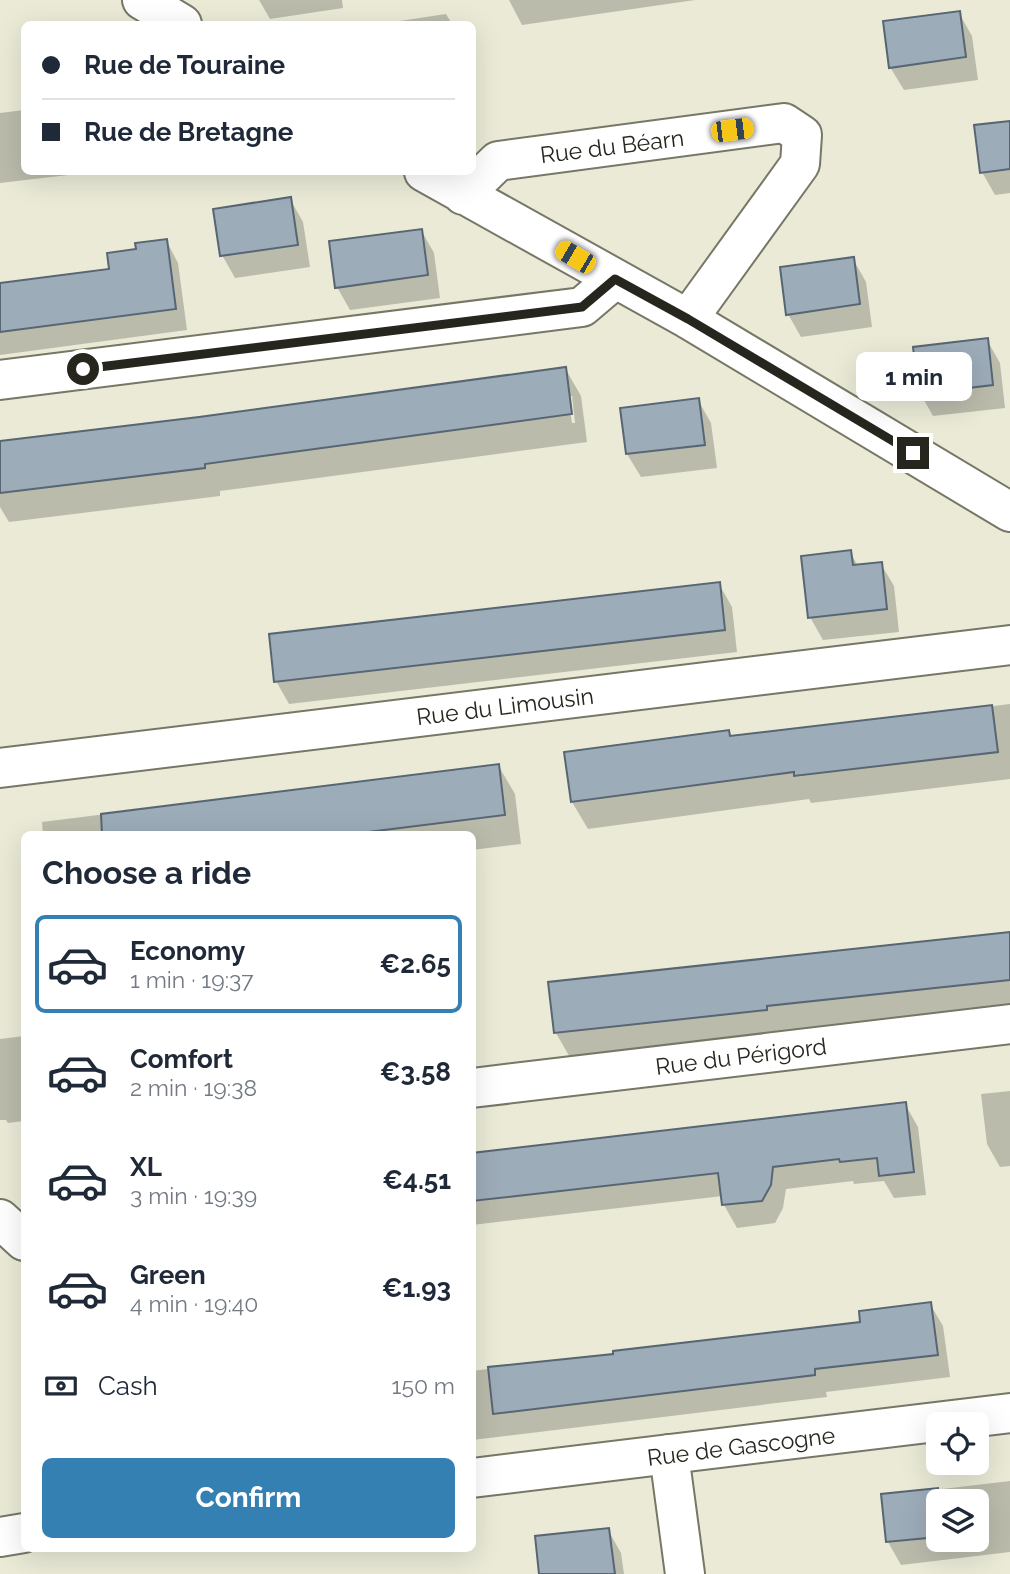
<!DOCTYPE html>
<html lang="en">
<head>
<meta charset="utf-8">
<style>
  :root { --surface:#fff; --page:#f2f2f3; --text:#1f2937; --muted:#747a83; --line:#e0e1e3; --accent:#3580b3 }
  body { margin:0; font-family:Raleway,sans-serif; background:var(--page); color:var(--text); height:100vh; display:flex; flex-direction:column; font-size:26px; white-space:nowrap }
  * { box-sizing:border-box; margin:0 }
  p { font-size:23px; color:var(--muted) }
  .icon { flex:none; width:38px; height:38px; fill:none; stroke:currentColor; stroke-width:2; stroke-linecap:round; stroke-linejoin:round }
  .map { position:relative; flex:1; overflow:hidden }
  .panel { position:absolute; left:21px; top:831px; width:455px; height:721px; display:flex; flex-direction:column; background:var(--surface); border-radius:10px; box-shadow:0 7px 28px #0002 }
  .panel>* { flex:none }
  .hud { position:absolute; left:21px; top:21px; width:455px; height:154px; border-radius:10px; box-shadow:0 7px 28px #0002; display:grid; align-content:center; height:154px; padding:0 21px; background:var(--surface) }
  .fabs { position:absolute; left:926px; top:1412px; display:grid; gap:14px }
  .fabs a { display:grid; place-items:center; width:63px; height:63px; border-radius:10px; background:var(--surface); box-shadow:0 7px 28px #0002; font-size:35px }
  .end { position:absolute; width:32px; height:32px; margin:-16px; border:9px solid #26261e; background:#fff; box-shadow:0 0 0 4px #fff }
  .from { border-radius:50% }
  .bubble { position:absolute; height:49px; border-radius:10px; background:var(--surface); box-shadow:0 7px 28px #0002; font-size:23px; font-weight:700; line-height:49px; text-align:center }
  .car { position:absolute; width:21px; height:42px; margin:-21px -10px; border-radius:9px; box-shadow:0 0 5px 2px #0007; background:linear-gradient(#f5c518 24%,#345 0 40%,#f5c518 0 76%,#345 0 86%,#f5c518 0) }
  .hud b { display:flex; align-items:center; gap:24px; height:66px; font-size:26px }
  .hud b+b { border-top:2px solid var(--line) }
  .hud i { width:18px; height:18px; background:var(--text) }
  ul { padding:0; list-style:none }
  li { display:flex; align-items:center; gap:21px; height:98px; margin:0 14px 10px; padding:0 7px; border:4px solid transparent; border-radius:10px }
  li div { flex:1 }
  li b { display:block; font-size:26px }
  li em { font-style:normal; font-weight:700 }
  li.selected { border-color:var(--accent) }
  li>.icon { width:63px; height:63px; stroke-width:1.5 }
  h2 { padding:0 21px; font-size:32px; line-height:84px }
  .pay { display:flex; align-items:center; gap:18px; height:77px; padding:0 21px; font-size:26px }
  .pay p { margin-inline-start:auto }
  .primary-button { display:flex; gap:14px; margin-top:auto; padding:14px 21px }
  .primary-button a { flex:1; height:80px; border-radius:10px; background:var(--accent); color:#fff; font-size:28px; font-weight:700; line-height:80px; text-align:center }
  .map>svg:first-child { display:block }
</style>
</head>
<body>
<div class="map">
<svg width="1010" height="1574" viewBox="0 0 1010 1574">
  <rect width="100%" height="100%" fill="#eaead7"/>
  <path fill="#0003" fill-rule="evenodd" d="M259 0H342L343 8 270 19Z
    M509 0H695L522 25Z
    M959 13 972 36 978 80 904 90 890 67Z
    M446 14 452 24H380Z
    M24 110V172H94L0 183V113Z
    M1010 122V193L995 195 982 172Z
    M290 199 303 222 310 267 235 278 222 255Z
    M421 230 434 253 440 298 350 310 337 287Z
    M166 240 178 263 187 330 0 355V285L111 270 138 251Z
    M853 259 866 282 872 327 801 337 788 314Z
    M987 340 1000 363 1005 408 933 416 920 393Z
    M565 368 581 396 587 442 220 491V496L9 522 0 507V442L199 419ZM568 396H572L575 423H572Z
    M698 400 711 423 717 468 641 477 627 454 622 409Z
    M850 552 858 566 881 564 894 586 899 632 823 640 810 617Z
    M719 584 732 607 737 652 289 704 276 681Z
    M1010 704V779L811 803 809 799 588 829 572 802 728 732 731 738Z
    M498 765 515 794 521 844 472 850V835H43L42 822Z
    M1010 933V1009L572 1061 556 1033 550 984Z
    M24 1036V1121L8 1123 6 1120H0V1039Z
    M1010 1091V1166L1000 1167 987 1144 981 1094Z
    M905 1104 918 1127 926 1195 894 1198 884 1181 854 1184 853 1181 786 1189 783 1208 775 1223 737 1228 724 1205 723 1196 472 1225V1155Z
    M930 1304 943 1326 950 1377 826 1392 827 1397 472 1440V1371L862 1323Z
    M1010 1481V1552L901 1565 888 1542 883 1496ZM938 1502H976V1540H938Z
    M608 1530 621 1553 624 1574H541Z"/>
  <path fill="#9cacb8" stroke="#576672" stroke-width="2" d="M960 11 966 57 889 68 883 21Z
    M1010 121V169L980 173 974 125Z
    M291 197 298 245 220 256 213 209Z
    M422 229 428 275 335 288 329 241Z
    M167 239 176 309 0 332V283L109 269 107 253 136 249 135 243Z
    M854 257 860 304 786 315 780 267Z
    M988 338 993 385 918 394 913 347Z
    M566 367 572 414 205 464V468L0 493V441L199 417Z
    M699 398 705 445 626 454 620 408Z
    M851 550 853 565 882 562 887 609 808 618 801 556Z
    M720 582 725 630 274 682 269 634Z
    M992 705 998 752 794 776V772L571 802 564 752 729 730 730 736Z
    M499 764 505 815 344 835H102L101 814Z
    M1010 932V980L767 1006V1010L554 1033 548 982Z
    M906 1102 914 1172 879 1176 877 1158 840 1162 839 1159 773 1167 771 1185 762 1201 722 1205 718 1173 472 1201V1153Z
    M931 1302 938 1355 815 1369V1375L493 1414 488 1367 613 1354V1351L860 1322 859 1311Z
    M938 1488V1537L886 1542 881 1494Z
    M609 1528 615 1574H539L535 1536Z"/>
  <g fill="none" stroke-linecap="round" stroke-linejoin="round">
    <defs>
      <path id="street" d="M142 0 182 24
        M424 172 688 319 1010 512
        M463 195 498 161 784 123 802 135 800 164 688 319
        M0 380 582 307 615 279
        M0 768 1010 645
        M472 1088 1010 1024
        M0 1219 24 1241
        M669 1454 685 1574"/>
      <path id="secondary" d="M472 1478 1010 1413
        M0 1537 24 1533"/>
    </defs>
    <use href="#street" stroke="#776" stroke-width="42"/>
    <use href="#secondary" stroke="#776" stroke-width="42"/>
    <use href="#street" stroke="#fff" stroke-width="38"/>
    <use href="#secondary" stroke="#fff" stroke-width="38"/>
  </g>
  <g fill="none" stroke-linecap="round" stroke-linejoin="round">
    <path stroke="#26261e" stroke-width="9" d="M83 369 582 307 615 279 688 319 913 453"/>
  </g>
  <g text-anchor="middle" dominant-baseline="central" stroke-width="5" stroke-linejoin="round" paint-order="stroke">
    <g font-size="23" fill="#26261e" stroke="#fff">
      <text transform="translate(612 146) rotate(-7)">Rue du Béarn</text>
      <text transform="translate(505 706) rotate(-7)">Rue du Limousin</text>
      <text transform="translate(741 1056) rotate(-7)">Rue du Périgord</text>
      <text transform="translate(741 1446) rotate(-7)">Rue de Gascogne</text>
    </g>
  </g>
</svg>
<div class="fabs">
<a><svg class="icon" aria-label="locate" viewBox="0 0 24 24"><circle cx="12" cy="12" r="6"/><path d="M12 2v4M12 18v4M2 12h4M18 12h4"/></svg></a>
<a><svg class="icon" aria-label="layers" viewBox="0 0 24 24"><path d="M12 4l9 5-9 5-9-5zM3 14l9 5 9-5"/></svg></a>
</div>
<i class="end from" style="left:83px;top:369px"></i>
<i class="end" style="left:913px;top:453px"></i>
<div class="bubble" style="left:856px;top:352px;width:116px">1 min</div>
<i class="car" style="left:732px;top:130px;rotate:83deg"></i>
<i class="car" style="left:575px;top:257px;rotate:300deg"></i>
<div class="hud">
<b><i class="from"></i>Rue de Touraine</b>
<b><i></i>Rue de Bretagne</b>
</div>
<section class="panel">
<h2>Choose a ride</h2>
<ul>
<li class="selected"><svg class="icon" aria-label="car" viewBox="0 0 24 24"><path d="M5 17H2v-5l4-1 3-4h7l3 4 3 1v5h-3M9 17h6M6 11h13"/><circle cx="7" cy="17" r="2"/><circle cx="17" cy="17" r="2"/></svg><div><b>Economy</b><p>1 min · 19:37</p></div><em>€2.65</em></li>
<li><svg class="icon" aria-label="car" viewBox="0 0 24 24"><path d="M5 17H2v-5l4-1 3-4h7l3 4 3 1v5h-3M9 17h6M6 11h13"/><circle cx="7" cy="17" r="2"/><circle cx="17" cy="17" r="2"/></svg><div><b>Comfort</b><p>2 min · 19:38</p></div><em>€3.58</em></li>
<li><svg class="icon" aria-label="car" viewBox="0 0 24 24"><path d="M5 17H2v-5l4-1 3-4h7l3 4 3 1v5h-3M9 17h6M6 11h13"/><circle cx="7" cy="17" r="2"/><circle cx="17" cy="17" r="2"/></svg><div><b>XL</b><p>3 min · 19:39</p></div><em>€4.51</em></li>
<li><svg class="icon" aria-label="car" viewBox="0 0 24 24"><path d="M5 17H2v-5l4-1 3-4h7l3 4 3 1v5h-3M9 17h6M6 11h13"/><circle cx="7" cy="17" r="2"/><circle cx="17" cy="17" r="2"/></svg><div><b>Green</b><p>4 min · 19:40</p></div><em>€1.93</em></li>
</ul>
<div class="pay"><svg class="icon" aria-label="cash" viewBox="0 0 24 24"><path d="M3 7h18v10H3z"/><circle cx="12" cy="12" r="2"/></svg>Cash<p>150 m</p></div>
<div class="primary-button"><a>Confirm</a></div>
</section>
</div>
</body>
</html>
